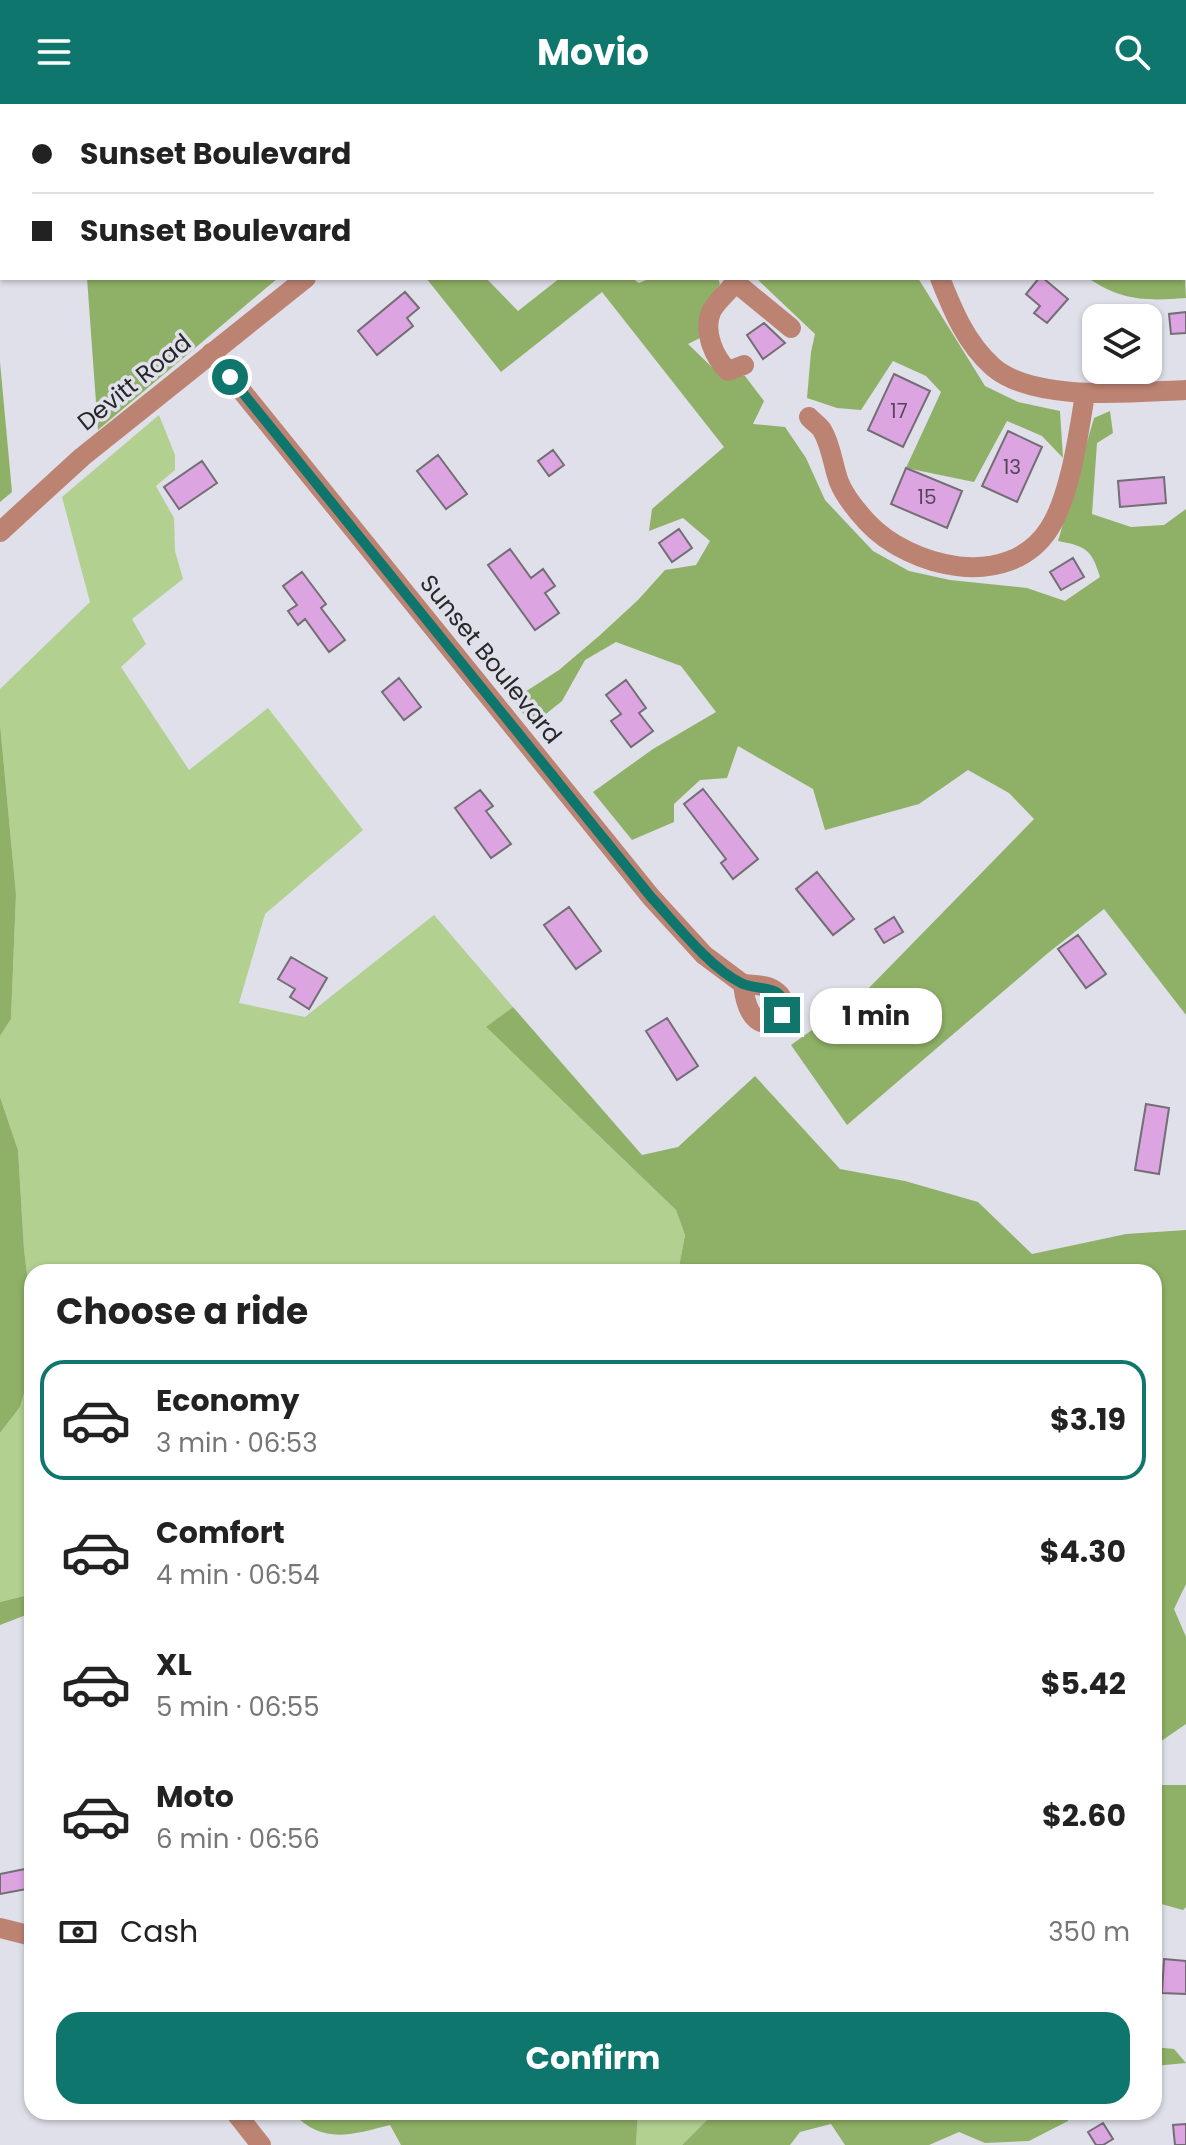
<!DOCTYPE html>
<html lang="en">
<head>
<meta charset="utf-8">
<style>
  :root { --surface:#fff; --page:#f6f6f6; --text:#222; --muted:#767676; --line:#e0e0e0; --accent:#0f766e }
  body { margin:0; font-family:Poppins,sans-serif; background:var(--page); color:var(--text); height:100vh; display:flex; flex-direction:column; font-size:30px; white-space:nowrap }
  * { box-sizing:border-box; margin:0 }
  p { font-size:26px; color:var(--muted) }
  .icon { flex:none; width:44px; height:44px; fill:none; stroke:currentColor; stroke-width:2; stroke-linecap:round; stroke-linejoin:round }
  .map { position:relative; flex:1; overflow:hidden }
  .sheet { position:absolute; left:24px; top:1160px; width:1138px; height:856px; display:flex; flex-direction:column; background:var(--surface); border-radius:24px; box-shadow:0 2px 6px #0004 }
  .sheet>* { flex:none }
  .guide { position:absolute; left:0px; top:0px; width:1186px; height:176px; box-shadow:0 2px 6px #0004; display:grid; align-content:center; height:176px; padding:0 32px; background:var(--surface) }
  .fabs { position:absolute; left:1082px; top:200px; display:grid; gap:16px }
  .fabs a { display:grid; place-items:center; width:80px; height:80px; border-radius:16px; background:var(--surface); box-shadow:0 2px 6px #0004; font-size:40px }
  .end { position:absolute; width:36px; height:36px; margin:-18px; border:10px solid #0f766e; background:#fff; box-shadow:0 0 0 4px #fff }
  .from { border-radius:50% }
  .bubble { position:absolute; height:56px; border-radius:24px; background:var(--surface); box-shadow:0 2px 6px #0004; font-size:26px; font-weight:700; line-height:56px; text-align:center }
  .guide b { display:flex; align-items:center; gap:28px; height:76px; font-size:30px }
  .guide b+b { border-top:2px solid var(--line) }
  .guide i { width:20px; height:20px; background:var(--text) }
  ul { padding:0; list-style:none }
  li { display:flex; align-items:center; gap:24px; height:120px; margin:0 16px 12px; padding:0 16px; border:4px solid transparent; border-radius:24px }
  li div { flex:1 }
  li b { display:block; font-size:30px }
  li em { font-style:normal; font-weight:700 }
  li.active { border-color:var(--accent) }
  li>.icon { width:72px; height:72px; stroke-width:1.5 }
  h2 { padding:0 32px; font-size:36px; line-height:96px }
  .pay { display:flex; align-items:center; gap:20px; height:88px; padding:0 32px; font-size:30px }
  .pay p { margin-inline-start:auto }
  .button { display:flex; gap:16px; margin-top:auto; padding:16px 32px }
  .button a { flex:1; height:92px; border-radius:24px; background:var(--accent); color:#fff; font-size:32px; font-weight:700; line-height:92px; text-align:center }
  header { display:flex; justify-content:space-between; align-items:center; height:104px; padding:0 32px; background:var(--accent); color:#fff; font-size:36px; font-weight:700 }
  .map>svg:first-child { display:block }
</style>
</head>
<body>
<header><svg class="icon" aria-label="menu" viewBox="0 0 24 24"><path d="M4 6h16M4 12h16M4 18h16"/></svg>Movio<svg class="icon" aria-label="search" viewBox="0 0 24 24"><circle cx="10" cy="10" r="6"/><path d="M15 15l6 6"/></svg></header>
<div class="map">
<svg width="1186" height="2041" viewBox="0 0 1186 2041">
  <rect width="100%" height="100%" fill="#dfe0e9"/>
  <path fill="#b2d090" d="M159 311 175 351V366L156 382 174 414 175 447 183 475 132 515 146 540 121 563 189 666 268 604 363 726 265 810 239 899 305 913 434 811 513 903 487 924 676 1106 685 1131 678 1168H32V1212L24 1145 18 1046 0 993V932L11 915 16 790 0 620V585L90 498 62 393Z
    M32 1262V1490L0 1498V1329L20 1303Z
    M638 2008H715L682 2041H636Z"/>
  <path fill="#8fb167" d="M1184 158 1186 194C1146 197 1122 197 1088 174H1184Z
    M87 174H278L98 326Z
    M426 174H486L518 207 560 174H632L639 179 651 174H718L720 180 701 211 702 233 688 240 719 270 745 272 764 297 753 320 785 323 806 354 825 396 873 447 909 467 950 476 1027 484 1065 497 1100 473C1092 446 1086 442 1058 437L1094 314 1110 307 1113 329 1097 339 1092 410 1131 423 1164 421 1186 405V911L1104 805 1048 849 847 1021 791 941 864 889 1034 715 1009 689 968 666 919 700 825 726 813 685 738 642 727 674 700 676 674 700V718L632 736 593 688 653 645 716 608 681 562 616 538 585 556 562 597 531 622 514 595 559 566 599 532 638 496 665 466 696 461 710 437 683 414 649 427 652 405 724 343 602 188 501 268Z
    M756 174H918L985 282 1018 298 1060 307 1063 354 1042 332 1007 317 974 378 906 364 941 288 926 272 893 257 861 306 837 304 807 294 811 248 815 230Z
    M0 258 12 388 0 398Z
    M0 620 16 790 11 915 0 932Z
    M513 903 642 1051 678 1043 755 972 840 1065 905 1077 978 1098 1032 1150 1126 1130 1186 1126V1480L1174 1505 1186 1533V1620L1154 1642V1168H678L685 1131 676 1106 486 923Z
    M0 993 18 1046 24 1145 32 1212V1262L20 1303 0 1329Z
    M32 1490V1515L26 1511 0 1521V1498Z
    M1154 1681H1186V1803L1183 1806 1154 1798Z
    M1154 1943 1174 1945 1186 1959 1154 1962Z
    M292 2008H638L636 2041H401L390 2021C351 2031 322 2041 292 2008Z
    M715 2008H1068V2017L1029 2037 985 2039 959 2028 929 2041H845L831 2020 800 2028 790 2041H682Z"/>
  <path fill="#dda4e2" stroke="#736d74" stroke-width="2" d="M1039 174H1043L1068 195 1047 219 1034 209 1040 202 1026 190Z
    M405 188 419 204 407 214 413 222 377 251 358 227Z
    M1186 208V229L1171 230 1169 210Z
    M764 219 785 239 763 255 747 231Z
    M894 270 930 287 903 343 868 326Z
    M1008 327 1042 343 1017 398 982 382Z
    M553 346 564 361 549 372 538 357Z
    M438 351 467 390 446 405 417 367Z
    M202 357 217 379 179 405 164 383Z
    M906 364 962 387 947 424 891 400Z
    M1164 373 1166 399 1120 403 1118 377Z
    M679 425 692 444 672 458 659 439Z
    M510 445 531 474 543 465 555 482 545 489 559 509 535 526 488 461Z
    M1073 454 1084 473 1061 486 1050 468Z
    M302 468 326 500 321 504 345 536 329 548 305 515 298 521 288 507 297 501 283 482Z
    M399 574 421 603 404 616 382 588Z
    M626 576 646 604 639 609 653 627 631 643 611 617 621 610 606 591Z
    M703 685 758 755 733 775 721 759 726 755 684 700Z
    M480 686 493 702 486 707 511 740 491 754 455 704Z
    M817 768 854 815 833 831 796 785Z
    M569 803 601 847 576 865 544 821Z
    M894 813 903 828 884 839 875 825Z
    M1078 831 1106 870 1086 884 1058 845Z
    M291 853 327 874 309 905 290 893 295 885 278 875Z
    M667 914 698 962 677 976 646 927Z
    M1146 1000 1169 1004 1159 1070 1135 1066Z
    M30 1764 32 1784 0 1790V1770Z
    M1164 1855 1186 1857V1890L1162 1889Z
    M1103 2019 1113 2035 1103 2041H1096L1088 2028Z
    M1186 2020V2041H1175L1173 2021Z"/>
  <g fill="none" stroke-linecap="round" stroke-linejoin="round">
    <path stroke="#bc8372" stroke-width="20" d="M611 0 612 2
      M529 2 532 0
      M995 2 998 0
      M734 174 735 178C729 188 716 197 711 208 703 228 714 253 728 267L744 261
      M940 174C953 207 966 239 993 263 1035 299 1134 288 1186 286
      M735 178 791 224
      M211 249 651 793 704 851 743 880
      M809 313C812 317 819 321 822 326 831 340 833 362 839 378 845 393 856 406 867 418 910 464 1008 488 1049 425 1070 393 1079 328 1085 290
      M0 428 82 353 306 174
      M743 880C751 881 761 881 768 883 811 899 751 957 743 880Z
      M0 1824 32 1832
      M235 2008 261 2041"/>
  </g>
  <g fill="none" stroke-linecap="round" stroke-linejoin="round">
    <path stroke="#0f766e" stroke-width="10" d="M230 273 651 793C676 820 709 863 741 879 758 888 791 878 782 911"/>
  </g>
  <g text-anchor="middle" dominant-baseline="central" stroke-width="7" stroke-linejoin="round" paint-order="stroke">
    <g font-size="20" fill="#544658">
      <text x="899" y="307">17</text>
      <text x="1012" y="363">13</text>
      <text x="927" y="393">15</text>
    </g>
    <g font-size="24" fill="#27272a" stroke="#dfe0e9">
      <text transform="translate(134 278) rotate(-39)">Devitt Road</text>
      <text transform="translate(491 555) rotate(51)">Sunset Boulevard</text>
    </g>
  </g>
</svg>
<div class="fabs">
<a><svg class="icon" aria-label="layers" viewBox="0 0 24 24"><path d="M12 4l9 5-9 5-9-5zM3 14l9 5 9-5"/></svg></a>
</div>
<i class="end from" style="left:230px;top:273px"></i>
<i class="end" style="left:782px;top:911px"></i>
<div class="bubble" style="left:810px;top:884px;width:132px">1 min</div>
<div class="guide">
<b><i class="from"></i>Sunset Boulevard</b>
<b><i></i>Sunset Boulevard</b>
</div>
<section class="sheet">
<h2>Choose a ride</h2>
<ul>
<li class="active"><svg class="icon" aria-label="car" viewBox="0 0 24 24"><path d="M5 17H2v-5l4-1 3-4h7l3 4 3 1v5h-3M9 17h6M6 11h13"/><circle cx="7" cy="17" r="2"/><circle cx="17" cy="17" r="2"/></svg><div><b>Economy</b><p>3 min · 06:53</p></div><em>$3.19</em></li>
<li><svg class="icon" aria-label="car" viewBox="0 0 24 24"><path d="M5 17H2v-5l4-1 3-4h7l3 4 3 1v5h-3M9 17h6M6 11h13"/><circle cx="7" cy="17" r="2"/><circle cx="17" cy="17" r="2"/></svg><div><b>Comfort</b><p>4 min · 06:54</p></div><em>$4.30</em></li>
<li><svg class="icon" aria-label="car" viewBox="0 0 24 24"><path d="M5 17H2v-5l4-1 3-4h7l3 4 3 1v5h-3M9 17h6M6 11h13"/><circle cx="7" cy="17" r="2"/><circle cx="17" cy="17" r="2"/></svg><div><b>XL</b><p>5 min · 06:55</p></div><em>$5.42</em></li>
<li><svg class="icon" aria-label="car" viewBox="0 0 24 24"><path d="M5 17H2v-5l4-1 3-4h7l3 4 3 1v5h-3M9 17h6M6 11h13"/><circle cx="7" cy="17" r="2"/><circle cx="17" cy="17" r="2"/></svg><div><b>Moto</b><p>6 min · 06:56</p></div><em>$2.60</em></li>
</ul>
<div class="pay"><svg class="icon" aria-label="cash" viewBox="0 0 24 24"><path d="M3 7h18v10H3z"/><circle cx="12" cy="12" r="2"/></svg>Cash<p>350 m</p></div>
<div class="button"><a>Confirm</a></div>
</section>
</div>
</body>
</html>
